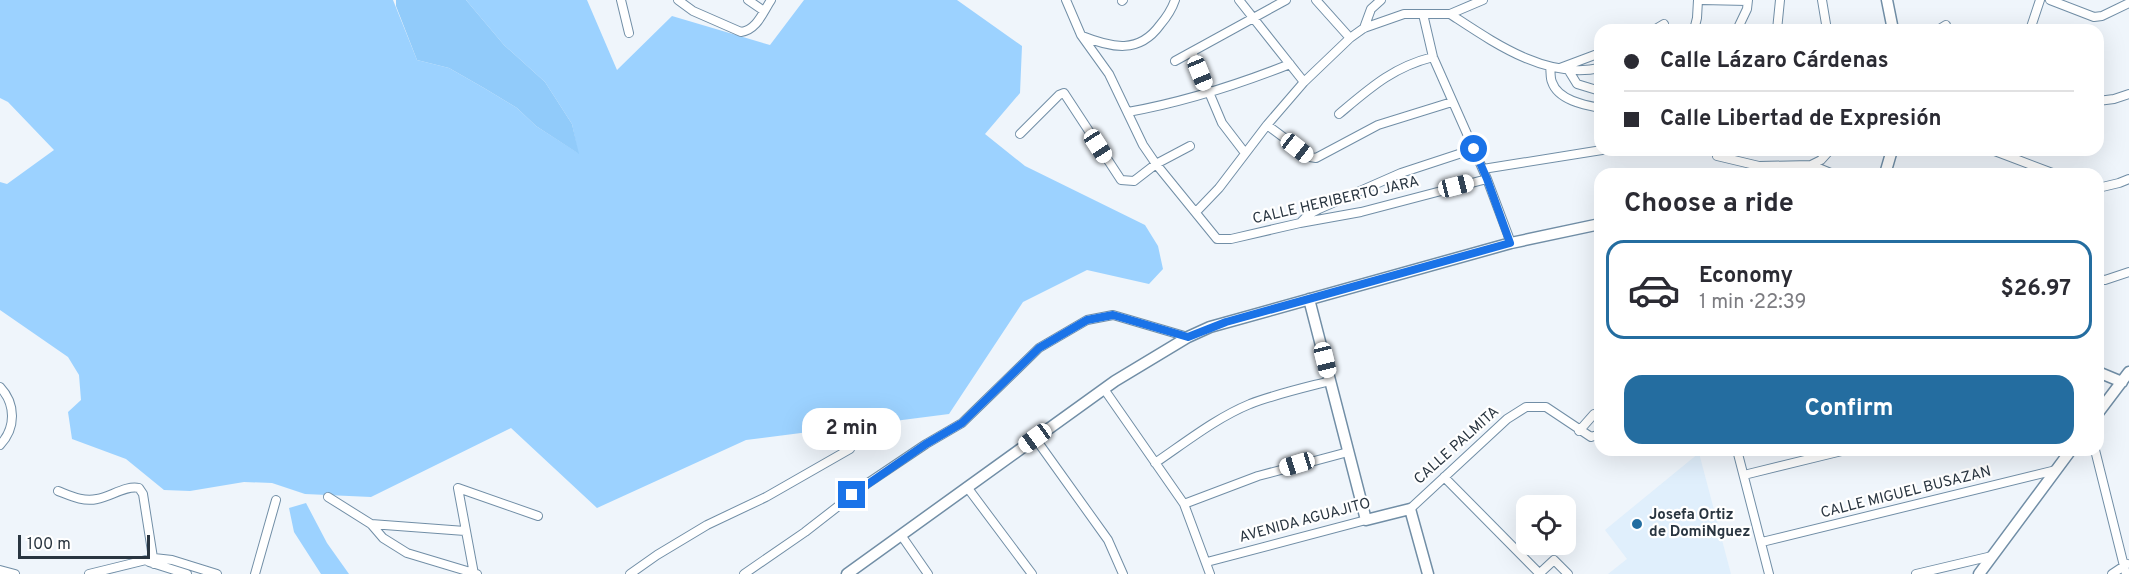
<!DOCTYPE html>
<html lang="en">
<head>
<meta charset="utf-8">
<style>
  :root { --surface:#fff; --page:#f2f2f3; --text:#2b2b33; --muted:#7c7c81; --line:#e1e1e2; --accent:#246da0 }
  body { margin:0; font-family:Overpass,sans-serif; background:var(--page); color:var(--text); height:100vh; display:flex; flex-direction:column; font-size:22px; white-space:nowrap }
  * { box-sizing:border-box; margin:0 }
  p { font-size:20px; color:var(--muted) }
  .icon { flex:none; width:33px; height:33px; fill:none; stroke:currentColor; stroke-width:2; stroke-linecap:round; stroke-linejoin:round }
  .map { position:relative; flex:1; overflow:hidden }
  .sheet { position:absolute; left:1594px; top:168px; width:510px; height:288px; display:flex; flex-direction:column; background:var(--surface); border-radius:18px; box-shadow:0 6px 24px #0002 }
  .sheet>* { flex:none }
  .hud { position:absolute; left:1594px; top:24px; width:510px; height:132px; border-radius:18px; box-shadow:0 6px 24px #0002; display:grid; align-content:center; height:132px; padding:0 30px; background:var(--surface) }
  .controls { position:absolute; left:1516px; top:495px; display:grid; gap:12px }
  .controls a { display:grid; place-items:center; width:60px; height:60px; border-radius:12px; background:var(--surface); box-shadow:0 6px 24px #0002; font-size:30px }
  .scale { position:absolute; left:18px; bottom:15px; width:132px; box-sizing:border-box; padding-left:6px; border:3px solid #293540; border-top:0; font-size:16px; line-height:21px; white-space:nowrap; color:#293540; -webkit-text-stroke:4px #fff; paint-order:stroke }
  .end { position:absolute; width:27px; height:27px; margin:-14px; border:8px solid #1a73e8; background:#fff; box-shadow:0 0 0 3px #fff }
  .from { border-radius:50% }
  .bubble { position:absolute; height:42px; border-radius:18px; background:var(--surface); box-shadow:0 6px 24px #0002; font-size:20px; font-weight:700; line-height:42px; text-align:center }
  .car { position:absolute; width:18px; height:36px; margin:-18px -9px; border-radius:8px; box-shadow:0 0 4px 2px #0007; background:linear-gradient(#fff 24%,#345 0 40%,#fff 0 76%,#345 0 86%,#fff 0) }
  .hud b { display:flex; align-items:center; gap:21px; height:57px; font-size:22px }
  .hud b+b { border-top:2px solid var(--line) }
  .hud i { width:15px; height:15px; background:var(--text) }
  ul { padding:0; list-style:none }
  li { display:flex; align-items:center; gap:18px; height:99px; margin:0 12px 9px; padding:0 18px; border:3px solid transparent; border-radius:18px }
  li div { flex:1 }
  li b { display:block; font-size:22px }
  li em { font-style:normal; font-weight:700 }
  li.selected { border-color:var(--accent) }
  li>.icon { width:54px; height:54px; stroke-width:1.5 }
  h2 { padding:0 30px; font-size:27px; line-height:72px }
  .primary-button { display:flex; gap:12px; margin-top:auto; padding:12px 30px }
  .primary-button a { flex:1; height:69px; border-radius:18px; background:var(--accent); color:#fff; font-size:24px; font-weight:700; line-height:69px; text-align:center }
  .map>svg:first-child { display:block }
</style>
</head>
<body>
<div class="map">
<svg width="2129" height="574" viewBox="0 0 2129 574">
  <rect width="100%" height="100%" fill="#eff5fb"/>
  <path fill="#e0effc" d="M1699 453 1731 574H1608L1627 559 1605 530Z"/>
  <path fill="#9cd2ff" d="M0 0H393L417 60 449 68 484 88 517 108 536 126 578 153 572 124 545 82 504 45 466 0H587L617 70 672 16 770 45 804 0H957L1022 46 1020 93 985 134 1025 166 1145 225 1158 246 1163 269 1149 284 1087 270 1023 302 949 414 746 440 597 508 511 428 371 497 305 494 272 483 244 482 190 491 164 490 126 459 72 439 68 412 81 400 79 375 68 357 0 310V182L7 184 54 150 8 102 0 98Z
    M306 503 327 543 349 574H321L294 532 289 508Z"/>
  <path fill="#91cbfa" d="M396 0H466L504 45 545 82 572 124 579 154 536 126 517 108 484 88 449 68 417 60 396 6Z"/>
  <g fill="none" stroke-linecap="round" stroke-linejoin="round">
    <defs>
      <path id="street" d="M621 0 629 33
        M678 0 693 11 741 32C757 30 763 12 771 0
        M748 0 764 11
        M1066 0 1081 35 1109 74 1143 145 1156 164 1217 239H1231L1300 223 1361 212 1487 179
        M1239 0 1304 82
        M1316 0 1350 38
        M1702 0 1747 1
        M1822 0 1827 30
        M2050 0 2094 17 2102 16 2129 3
        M1122 1 1123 0
        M1423 14 1433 57 1487 179 1511 243
        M1450 14C1493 42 1546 80 1600 68
        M1364 28 1371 9 1381 0
        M1654 30 1664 24
        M1694 30 1697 18 1698 0
        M1737 30 1747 9 1748 0
        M1777 30 1780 0
        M1938 30 1946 25
        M2030 30 2040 0
        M1082 36C1112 48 1139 54 1160 25 1166 18 1172 9 1175 0
        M1192 52 1222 123 1245 153
        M1175 61 1286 0
        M1550 67C1551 72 1550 78 1552 82 1558 100 1584 105 1600 108
        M1560 68 1600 53
        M1569 71 1577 84 1600 91
        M2098 101 2114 99 2129 94
        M1128 112C1184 102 1237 85 1290 64
        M1339 114C1370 88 1393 67 1433 57
        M1267 125 1310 157 1316 158 1378 125 1452 102
        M1020 134 1059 95 1064 93 1121 180 1134 181 1156 164 1190 146
        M1665 150 1671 151
        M1992 150 2055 174
        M1717 156 1759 166 1811 165 1833 174
        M1811 165 1821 160 1830 150
        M1483 169 1602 150
        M2098 188 2119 183 2129 179
        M1196 212 1219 188 1267 125 1304 82 1350 38 1364 28 1404 14H1450L1483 0
        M1300 223 1308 215 1319 209 1401 173 1474 149
        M2098 279 2105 280 2129 272
        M0 387C16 404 16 428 0 445
        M1104 389 1184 504 1210 574
        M1579 431 1594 414H1597L1600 417
        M1035 438 1108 540 1123 574
        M1737 450 1769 574
        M2095 450 2126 574
        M1155 463C1186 442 1216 418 1250 404 1276 394 1303 388 1330 381
        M1744 475 1846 450
        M1444 477 1540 574
        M967 487 1032 574
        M58 491C71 496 83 502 97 499 110 497 126 485 139 488L143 494 154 564
        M328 497 371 524 383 538 407 553 477 574
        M1184 504 1258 476 1348 452
        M1410 509 1507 419 1526 407H1546L1591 437 1597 435 1600 431
        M371 524 465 531
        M901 535 928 574
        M1762 542 2056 470
        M149 562 187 574
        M1207 562 1366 520
        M0 570 15 574
        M89 574 154 558 172 560 217 574
        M255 574 276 500
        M474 574 458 488 538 516
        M630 574 657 555 707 525 766 497 850 449
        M744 574 805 532 868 483 926 444 962 423 1039 348 1087 320 1113 315 1188 337
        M1539 574 1554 560 1568 574
        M1916 574 1992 556
        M2112 574 2127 564"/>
      <path id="secondary" d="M1887 0 1893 30
        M1885 174 1892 150
        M1309 299 1366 520 1410 509 1428 574
        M2098 372 2122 382
        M2098 413 2129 372
        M847 574 1115 381 1188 337 1210 327 1511 243 1600 224
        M1979 574 2071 450"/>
    </defs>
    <use href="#street" stroke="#718ea6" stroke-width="10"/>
    <use href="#secondary" stroke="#718ea6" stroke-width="13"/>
    <use href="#street" stroke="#fff" stroke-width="8"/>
    <use href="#secondary" stroke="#fff" stroke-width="10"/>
  </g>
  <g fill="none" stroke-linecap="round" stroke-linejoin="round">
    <path stroke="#1a73e8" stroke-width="8" d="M852 495 926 444 962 423 1039 348 1087 320 1113 315 1188 337 1226 322 1510 243 1487 179 1474 149"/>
  </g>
  <circle fill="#246da0" stroke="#fff" stroke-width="2" cx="1637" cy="524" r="6"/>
  <g text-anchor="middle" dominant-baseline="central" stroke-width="4.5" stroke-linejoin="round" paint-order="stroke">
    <g font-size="15" fill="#293540" stroke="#fff">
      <text transform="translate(1336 201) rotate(-13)">CALLE HERIBERTO JARA</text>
      <text transform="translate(1457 446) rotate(-42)">CALLE PALMITA</text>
      <text transform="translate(1906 493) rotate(-14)">CALLE MIGUEL BUSAZAN</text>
      <text transform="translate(1305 521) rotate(-15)">AVENIDA AGUAJITO</text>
    </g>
    <g font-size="15" font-weight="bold" fill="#293540" stroke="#fff" text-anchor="start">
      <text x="1649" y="515">Josefa Ortiz<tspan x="1649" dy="17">de DomiNguez</tspan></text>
    </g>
  </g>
</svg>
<div class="controls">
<a><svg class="icon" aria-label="locate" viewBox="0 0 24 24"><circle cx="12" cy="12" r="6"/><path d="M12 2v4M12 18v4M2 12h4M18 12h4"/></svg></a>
</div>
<div class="scale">100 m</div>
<i class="end from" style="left:1474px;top:149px"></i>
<i class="end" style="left:852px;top:495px"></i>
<div class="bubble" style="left:802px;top:408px;width:99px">2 min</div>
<i class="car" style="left:1200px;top:73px;rotate:158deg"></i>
<i class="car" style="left:1098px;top:146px;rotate:147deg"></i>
<i class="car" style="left:1297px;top:148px;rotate:128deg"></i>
<i class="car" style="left:1456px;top:186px;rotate:76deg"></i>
<i class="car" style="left:1325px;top:360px;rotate:166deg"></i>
<i class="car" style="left:1035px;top:438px;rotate:234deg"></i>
<i class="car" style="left:1297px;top:464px;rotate:253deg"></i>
<div class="hud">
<b><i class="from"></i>Calle Lázaro Cárdenas</b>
<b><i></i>Calle Libertad de Expresión</b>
</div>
<section class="sheet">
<h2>Choose a ride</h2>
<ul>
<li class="selected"><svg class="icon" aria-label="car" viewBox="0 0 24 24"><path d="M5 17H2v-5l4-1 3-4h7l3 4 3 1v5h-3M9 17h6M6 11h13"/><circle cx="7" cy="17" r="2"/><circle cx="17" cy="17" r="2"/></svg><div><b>Economy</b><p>1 min · 22:39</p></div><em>$26.97</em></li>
</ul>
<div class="primary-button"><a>Confirm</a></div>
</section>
</div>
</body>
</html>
